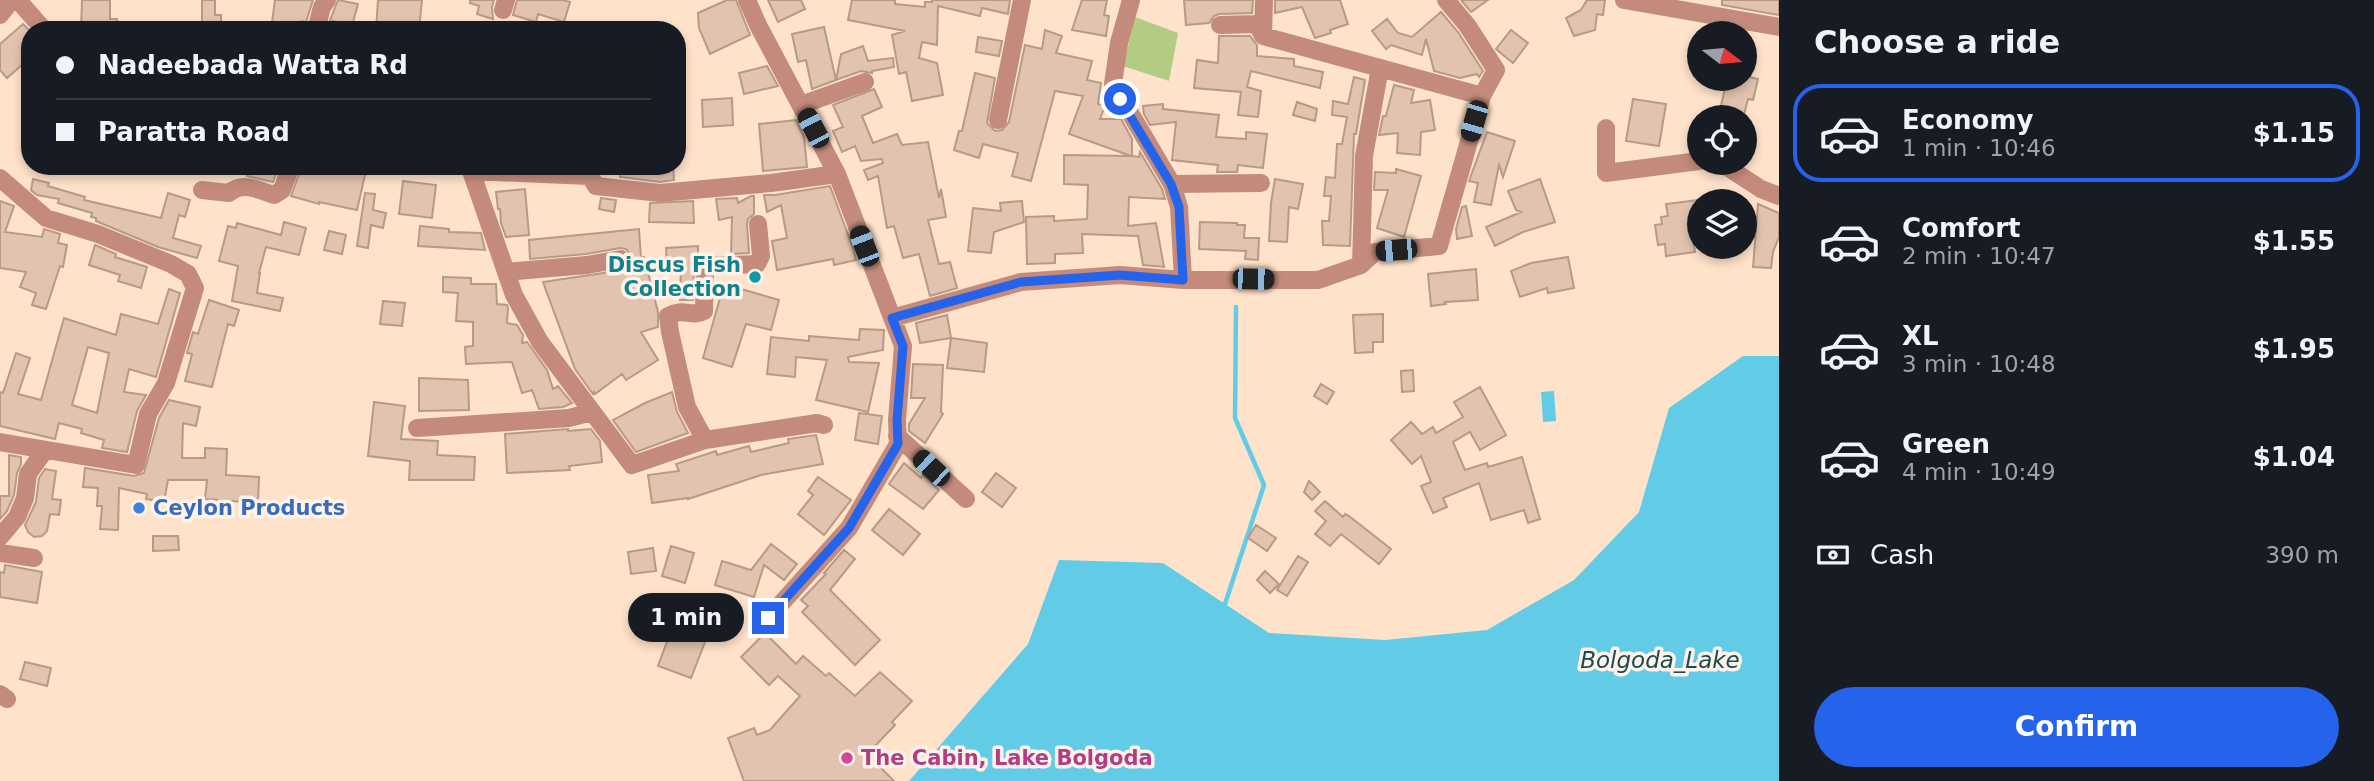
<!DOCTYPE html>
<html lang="en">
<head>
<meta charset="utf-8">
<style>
  :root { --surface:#171b24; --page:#242831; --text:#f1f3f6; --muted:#9ea1a6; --line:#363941; --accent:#2563eb }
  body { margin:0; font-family:"DejaVu Sans",sans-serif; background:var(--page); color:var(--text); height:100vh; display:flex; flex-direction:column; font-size:26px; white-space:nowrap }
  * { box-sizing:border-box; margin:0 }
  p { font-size:23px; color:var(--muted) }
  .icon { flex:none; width:38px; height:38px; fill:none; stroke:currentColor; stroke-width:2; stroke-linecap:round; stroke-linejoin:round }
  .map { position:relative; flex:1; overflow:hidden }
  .details { display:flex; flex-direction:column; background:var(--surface); width:595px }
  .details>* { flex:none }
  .guide { position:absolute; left:21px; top:21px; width:665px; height:154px; border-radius:28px; box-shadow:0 4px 10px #0003; display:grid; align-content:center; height:154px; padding:0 35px; background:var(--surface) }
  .needle { width:46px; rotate:106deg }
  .tools { position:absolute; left:1687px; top:21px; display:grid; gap:14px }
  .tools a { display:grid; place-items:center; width:70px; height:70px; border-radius:50%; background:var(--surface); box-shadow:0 4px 10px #0003; font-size:35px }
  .end { position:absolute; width:32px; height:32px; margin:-16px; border:9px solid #2563eb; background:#fff; box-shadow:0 0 0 4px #fff }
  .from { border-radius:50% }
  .bubble { position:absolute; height:49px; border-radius:24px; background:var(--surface); box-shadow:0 4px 10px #0003; font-size:23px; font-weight:800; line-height:49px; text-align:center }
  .car { position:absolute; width:21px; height:42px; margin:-21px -10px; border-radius:9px; box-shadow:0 0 5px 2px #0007; background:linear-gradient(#222 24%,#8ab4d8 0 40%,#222 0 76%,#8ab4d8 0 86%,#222 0) }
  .guide b { display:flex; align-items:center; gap:24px; height:66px; font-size:26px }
  .guide b+b { border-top:2px solid var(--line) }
  .guide i { width:18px; height:18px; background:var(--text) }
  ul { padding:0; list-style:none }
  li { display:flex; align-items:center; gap:21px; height:98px; margin:0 14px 10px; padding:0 21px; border:4px solid transparent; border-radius:28px }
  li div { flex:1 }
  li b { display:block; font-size:26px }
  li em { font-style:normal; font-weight:800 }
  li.selected { border-color:var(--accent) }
  li>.icon { width:63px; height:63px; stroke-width:1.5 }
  h2 { padding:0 35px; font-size:32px; line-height:84px }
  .pay { display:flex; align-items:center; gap:18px; height:77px; padding:0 35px; font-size:26px }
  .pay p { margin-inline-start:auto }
  .cta { display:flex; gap:14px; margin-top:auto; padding:14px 35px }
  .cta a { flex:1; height:80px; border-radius:42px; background:var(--accent); color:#fff; font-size:28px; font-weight:800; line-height:80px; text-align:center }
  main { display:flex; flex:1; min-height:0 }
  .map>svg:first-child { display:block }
</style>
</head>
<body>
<main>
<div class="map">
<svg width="1779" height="781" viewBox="0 0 1779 781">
  <rect width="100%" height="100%" fill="#ffe2ca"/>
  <path fill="#b3cc84" d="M1135 17 1178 33 1169 81 1123 66Z"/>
  <path fill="#62cce7" d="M1743 356H1779V781H909L1028 644 1059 560 1163 563 1269 633 1385 640 1487 630 1574 580 1639 512 1669 408Z
    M1554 391 1556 421 1543 422 1541 392Z"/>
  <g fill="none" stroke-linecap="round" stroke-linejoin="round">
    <path stroke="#62cce7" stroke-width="4.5" d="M1225 604 1264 485 1235 418 1236 307"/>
  </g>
  <path fill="#e2c3af" stroke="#b79a86" stroke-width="2" fill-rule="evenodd" d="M82 0H110V19H117L118 30H81Z
    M202 0H215V15H221V30H202Z
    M275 0H313L306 22 302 21 301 30H271Z
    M338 0 358 4 352 26 330 20Z
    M378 0H422L419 30H376Z
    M470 0H494L492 7 493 19 477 14 479 6 470 3Z
    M517 0H562L570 2 564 22 538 14 536 22 513 15Z
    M727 0H736L750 35 710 54 699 28 698 13Z
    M768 0H801L805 9 778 22Z
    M852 0H895V4L925 7V2H932V0H1010L1008 14 982 8 980 16 938 6 937 45 922 42 919 58 937 63 943 95 912 101 906 72 899 74 892 35 905 31 848 20Z
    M1082 0H1107L1104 15 1109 16 1106 36 1072 30Z
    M1184 0H1253L1252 13 1219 14 1214 16 1209 23 1186 25Z
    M1275 0H1340L1348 24 1330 30 1331 33 1315 38 1302 7 1275 13Z
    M1461 0H1488L1471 12Z
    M1587 0H1605L1603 15 1597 14 1595 30 1574 36 1566 18 1581 10Z
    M1722 0H1779V15L1722 5Z
    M1441 12 1458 32 1483 71 1479 77 1477 74 1460 78 1434 71 1426 39 1422 55 1391 45 1386 49 1372 31 1387 19 1398 33 1412 37Z
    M23 24 30 31V70L23 64 7 78 0 70V44Z
    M824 27 836 80 812 89 806 60 798 62 792 34Z
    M1045 30 1062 36 1056 53 1092 61 1087 80 1101 83 1098 104 1105 106 1100 119H1121L1132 139V156L1139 157 1140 152 1162 189 1165 199 1129 197 1128 226 1156 223 1164 267 1143 265 1138 236 1082 234 1083 253 1055 254V263L1027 264 1026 217 1054 216V221L1087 219 1088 185 1064 184V155L1131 156 1069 134 1083 96 1055 91 1031 181 1012 176 1018 153 983 144 979 158 954 150 959 131H962L975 73 995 78 987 123 995 131 1002 130 1009 122 1025 45 1042 49Z
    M1511 30 1528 43 1513 63 1496 49Z
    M1219 36H1250L1257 45V56L1294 59V66L1323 72 1320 88 1251 71 1247 87 1261 91 1258 117 1238 115 1241 92 1194 88 1197 60 1218 63Z
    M978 37 1002 41 999 56 976 52Z
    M863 46 868 61 893 58 894 67 872 71V73L861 71 836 80 841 54Z
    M767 66 778 86 744 94 739 73Z
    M1745 76 1758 79 1753 100 1748 99 1744 115 1720 110 1727 79H1745Z
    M1354 77 1365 80 1356 134H1354L1350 246 1323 245 1322 221H1329L1331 196H1324L1326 177 1335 178 1337 144H1342L1347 117 1332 115 1333 101 1348 104Z
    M1394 85 1414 90 1411 103 1430 100 1435 130 1421 132 1420 155 1397 153 1398 133 1379 135 1383 116H1386Z
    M874 89 882 107 862 116 873 143 897 134 902 145 928 142 939 198 941 189 946 217 928 220 939 264 950 262 957 288 930 296 919 254 903 258 894 226 887 228 878 176 868 180 864 170 883 163 882 159 861 161 855 146 842 152 833 131 843 127 833 105Z
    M732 98 733 125 703 127 702 100Z
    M1633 99 1666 104 1659 146 1626 141Z
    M1297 102 1317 109 1315 121 1293 115Z
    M1163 104V109L1219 115 1216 137 1246 139V132L1267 134 1263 168 1238 165 1237 172H1217L1218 165 1172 160 1176 122 1150 125 1144 114 1143 106Z
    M796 120 804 137 807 167 763 171 759 124Z
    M1487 132 1515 141 1503 177 1499 165 1491 205 1474 202 1478 183 1469 181Z
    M250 166H275L278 167 273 182 247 176Z
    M302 166H367L357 210 319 202V204L291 196Z
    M621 166H673L674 180 660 182 620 177Z
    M1396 169 1421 176 1404 237 1377 228 1388 190H1374L1375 172 1396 173Z
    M33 179 49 183 48 186 85 197 84 200 161 218 168 193 190 200 185 217 179 215 173 238 201 246 197 258 158 247 96 221V218L91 217 92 213 58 203 59 199 37 195 31 190Z
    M1275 179 1303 184 1298 209 1289 207 1287 242 1269 241 1271 203Z
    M1540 179 1555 222 1523 232 1495 246 1486 227 1521 212 1516 210 1508 191Z
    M403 181 436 185 432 218 399 214Z
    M830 186 853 248 856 260 834 265 833 259 777 270 772 241 787 238 781 205 767 212 764 195H775Z
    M525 189 529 235 506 237 501 223 500 209H498L496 192Z
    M365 193 375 194 373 210 386 213 383 228 371 225 368 248 357 246Z
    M751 196H754V214L748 219 747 224 749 253 731 254 732 217 719 220 716 199 737 198 738 203Z
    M601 198 616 200 614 212 599 209Z
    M1699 200V232L1692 234 1695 252 1666 256 1665 244 1658 245 1655 225 1662 224 1661 217 1668 216 1666 204Z
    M0 201 14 206 5 232 42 237 44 229 60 234 58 243 67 245 63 267 60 266 46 309 32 305 36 293 20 287 26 272 0 268Z
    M693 201 694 223 649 222 650 203Z
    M1022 201 1024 222 994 232 991 253 968 251 973 208 1001 211 1000 203Z
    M1758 204 1779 213V237L1773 252 1771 268 1753 267Z
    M1466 206 1472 236 1457 239 1456 229 1462 207Z
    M284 222 306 228 299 255 266 247 259 273H260L257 293 283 298 280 311 232 301 238 266 219 261 228 226 236 228 237 223 281 235Z
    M1200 222 1237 223V225H1245L1244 238H1259L1258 260 1245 259 1246 251 1199 249Z
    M420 226 449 229V232L481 233 485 250 418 246Z
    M639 229 641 258 644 257 658 312V327L641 332 658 360 626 380 622 374 595 394 594 392 593 394 575 369 543 282 623 270 631 263 632 256 626 249 620 248 586 254 530 259 529 240Z
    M329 231 346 235 342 254 324 250Z
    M95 245 116 254 115 257 147 267 141 288 118 281 120 275 89 265Z
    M698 246V257L694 266 693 300H680L681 264H667L666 248Z
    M1568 257 1574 288 1548 293 1547 288 1520 297 1511 271 1531 263Z
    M1476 269 1478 300 1445 302 1446 304 1431 306 1428 274Z
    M443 277 471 278V284H496L497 304 507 305 508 308 507 323 517 325 523 335 522 343 527 342 547 370 553 389 558 386 572 403 563 407 539 409 532 390 522 393 512 362 466 364 465 347 473 346V322L456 321 458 293 443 292Z
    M724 284 779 300 771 330 746 324 732 367 703 358Z
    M169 289 180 293 156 377 129 369 124 392 146 395 137 411 127 452 102 448 104 440 81 433 82 429 59 423 55 439 0 426V392L3 393 16 353 30 358 18 394 41 400 64 318 116 335 121 314 158 324ZM88 347 109 353 97 413 72 405Z
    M209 300 239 310 234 326 228 324 212 387 185 381 192 354 187 353 193 332 198 334Z
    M383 301 405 303 402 326 380 324Z
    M1383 314V342H1373V352L1355 353 1353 315Z
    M947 315 951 338 920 343 916 323Z
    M860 329 884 330 883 350 848 357 849 362 879 363 868 412 816 400 827 360 796 357 795 377 767 374 771 337 809 341V336L859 340Z
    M951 338 987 343 984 372 947 368Z
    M913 364 943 365 941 412 943 414 925 443 909 431V424L925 398H911Z
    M1413 370 1414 391 1402 392 1401 371Z
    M419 378 468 380 469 410 419 411Z
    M1321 384 1334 392 1327 404 1314 396Z
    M1480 387 1506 435 1480 450 1470 432 1453 442 1465 470 1487 463 1488 467 1522 457 1540 519 1528 523 1524 510 1491 520 1479 483 1443 498 1447 507 1433 513 1421 486 1431 482 1421 456 1412 464 1391 440 1411 422 1422 434 1433 427 1436 433 1463 417 1454 402Z
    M672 392 677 412 688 433 636 452 613 420 645 403Z
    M169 400 200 407 196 426 183 423 182 458H205V448L227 449 226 475 259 477 258 503 205 499 207 480H168L164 502 146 499 147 494 119 488 118 530 100 529 102 506H97L98 488 83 487 85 468 134 476 144 473 159 418Z
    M374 402 405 406 401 439 438 441 437 455 475 457 474 480H409L410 461 368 456Z
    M859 413 882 416 878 444 855 440Z
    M568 429V431L591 429 600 441 602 462 569 466 570 470 507 473 505 434Z
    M816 435 823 464 761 475 688 499V498L652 503 648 475 679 471 676 464 716 451 717 455 749 446 751 452 789 443 788 439Z
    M9 455 21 457V464L17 473 14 495 7 511 0 519V496H9Z
    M904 463 921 478 923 475 939 490 923 509 889 484Z
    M45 469 56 471 52 499 61 500 59 515 50 514 47 531 42 536 34 537 28 532 25 525 36 502 39 478Z
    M996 473 1016 488 1002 507 982 492Z
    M818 477 851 500 824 535 798 514 813 495 808 491Z
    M1309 481 1320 492 1312 500 1304 492Z
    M1325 501 1343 517 1345 514 1349 516 1391 549 1379 564 1341 534 1330 546 1315 534 1326 521 1315 511Z
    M889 509 920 534 903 555 872 530Z
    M1256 525 1276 538 1267 551 1248 538Z
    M153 536H178L179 550 153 551Z
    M771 544 797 564 784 580 764 565 754 597 715 585 722 561 751 570Z
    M671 546 694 553 685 583 662 576Z
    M653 548 656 571 631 574 628 552Z
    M844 550 855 559 830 590 880 640 855 665 802 612 808 606 801 600 826 574 824 573Z
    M1298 556 1308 562 1287 596 1277 590Z
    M5 565 42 572 37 603 0 597V572L4 573Z
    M1265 571 1279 584 1270 593 1257 580Z
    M654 599 657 613 642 615 639 602Z
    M686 603 710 612 707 622 712 624 691 678 658 666 674 623 678 625Z
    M765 633 796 664 803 656 826 676 829 673 855 696 880 672 912 701 892 722 895 725 875 746 882 753 874 761 894 781H744L728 738 754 728 757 735 770 730 800 696 778 676 769 685 741 657Z
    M25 662 51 668 47 686 20 679Z"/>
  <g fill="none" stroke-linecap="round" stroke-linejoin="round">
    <path stroke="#c48b7c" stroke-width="18" d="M18 0 44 30
      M747 0 758 25 837 174 903 346 897 420 898 444 849 528 768 618
      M1131 0 1119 43 1113 84 1172 184 1179 207 1183 280
      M1446 0 1467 25 1496 70 1482 96
      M1624 0 1779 27
      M503 10 506 0
      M0 15 12 0
      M1220 25 1257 24 1263 36
      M316 30 322 7 327 0
      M801 105 865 82
      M998 120 1022 0
      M1606 128V173L1699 161
      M1721 163 1761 189 1779 196
      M470 166 471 171 590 176 596 186 660 193 771 183 837 174
      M471 171 514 295 540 342 632 465 705 440 817 423 824 425
      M0 178 46 218 98 234 171 264 188 274 195 288 166 383 148 414 136 465 0 442
      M1172 184 1261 183
      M202 190 229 193C243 181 258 190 274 195L282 190 291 166
      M1361 265 1364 156 1380 68
      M506 272 587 265 621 259
      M892 318 1021 282 1120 275 1183 280H1318L1361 265 1375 252 1439 246 1482 96 1263 36 1264 0
      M417 428 569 418 592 412
      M897 436 966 499
      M705 440 687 407 670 332 668 316C684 307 691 318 704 311L705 266 757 264 761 256 758 224
      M0 537 17 517 25 498 28 474 45 450
      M0 553 34 558
      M0 694 7 699"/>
  </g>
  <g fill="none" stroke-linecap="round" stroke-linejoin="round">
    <path stroke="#2563eb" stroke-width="9" d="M768 618 849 528 898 444 897 420 903 346 892 318 1021 282 1120 275 1183 280 1179 207 1171 184 1120 99"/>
  </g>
  <circle fill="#0f9aa8" stroke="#fff3e9" stroke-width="2.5" cx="755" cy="277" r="7"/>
  <circle fill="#3f7fe0" stroke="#fff3e9" stroke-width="2.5" cx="139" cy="508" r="7"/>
  <circle fill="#d1479c" stroke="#fff3e9" stroke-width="2.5" cx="847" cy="758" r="7"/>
  <g text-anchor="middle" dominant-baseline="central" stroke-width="7" stroke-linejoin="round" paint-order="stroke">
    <g font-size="21" font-weight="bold" fill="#0d838f" stroke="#fff3e9" text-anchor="end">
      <text x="741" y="265">Discus Fish<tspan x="741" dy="24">Collection</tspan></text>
    </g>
    <g font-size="21" font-weight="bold" fill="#366cbe" stroke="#fff3e9" text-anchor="start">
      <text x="153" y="508">Ceylon Products</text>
    </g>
    <g font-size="21" font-weight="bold" fill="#b23c85" stroke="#fff3e9" text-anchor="start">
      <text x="861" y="758">The Cabin, Lake Bolgoda</text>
    </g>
    <g font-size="23" font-style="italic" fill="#1b4a55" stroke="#fff3e9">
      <text x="1660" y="660">Bolgoda_Lake</text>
    </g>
  </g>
</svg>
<div class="tools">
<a><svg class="needle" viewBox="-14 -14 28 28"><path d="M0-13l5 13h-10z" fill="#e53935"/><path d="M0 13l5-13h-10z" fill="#9ea1a6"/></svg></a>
<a><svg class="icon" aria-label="locate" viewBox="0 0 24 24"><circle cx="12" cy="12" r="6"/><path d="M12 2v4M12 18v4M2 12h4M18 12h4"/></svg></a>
<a><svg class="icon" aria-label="layers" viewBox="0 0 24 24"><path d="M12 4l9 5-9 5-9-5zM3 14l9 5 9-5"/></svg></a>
</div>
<i class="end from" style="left:1120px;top:99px"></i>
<i class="end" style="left:768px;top:618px"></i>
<div class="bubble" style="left:628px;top:593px;width:116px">1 min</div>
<i class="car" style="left:1474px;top:121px;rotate:196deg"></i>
<i class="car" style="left:813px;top:128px;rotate:332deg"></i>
<i class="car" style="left:864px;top:246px;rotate:339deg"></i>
<i class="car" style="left:1396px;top:250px;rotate:265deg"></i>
<i class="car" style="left:1253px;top:279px;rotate:91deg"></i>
<i class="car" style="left:931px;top:468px;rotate:313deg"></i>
<div class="guide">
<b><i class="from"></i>Nadeebada Watta Rd</b>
<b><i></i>Paratta Road</b>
</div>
</div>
<section class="details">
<h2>Choose a ride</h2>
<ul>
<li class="selected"><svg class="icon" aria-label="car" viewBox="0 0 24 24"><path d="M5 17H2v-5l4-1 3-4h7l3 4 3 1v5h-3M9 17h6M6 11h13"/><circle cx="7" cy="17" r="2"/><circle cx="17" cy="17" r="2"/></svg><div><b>Economy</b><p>1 min · 10:46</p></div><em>$1.15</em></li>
<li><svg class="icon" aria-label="car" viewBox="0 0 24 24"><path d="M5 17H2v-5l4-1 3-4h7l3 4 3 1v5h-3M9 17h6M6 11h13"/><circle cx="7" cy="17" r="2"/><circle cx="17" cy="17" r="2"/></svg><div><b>Comfort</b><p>2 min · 10:47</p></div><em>$1.55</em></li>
<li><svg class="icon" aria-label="car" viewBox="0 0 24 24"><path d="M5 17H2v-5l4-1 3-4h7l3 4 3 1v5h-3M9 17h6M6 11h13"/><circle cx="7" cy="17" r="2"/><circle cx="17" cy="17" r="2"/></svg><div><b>XL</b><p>3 min · 10:48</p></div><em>$1.95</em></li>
<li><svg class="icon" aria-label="car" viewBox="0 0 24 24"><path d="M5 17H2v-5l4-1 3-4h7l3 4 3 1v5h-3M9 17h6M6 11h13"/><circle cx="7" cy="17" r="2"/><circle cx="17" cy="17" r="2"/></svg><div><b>Green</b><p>4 min · 10:49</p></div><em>$1.04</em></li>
</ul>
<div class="pay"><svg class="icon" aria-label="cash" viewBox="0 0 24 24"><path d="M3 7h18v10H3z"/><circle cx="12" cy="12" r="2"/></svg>Cash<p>390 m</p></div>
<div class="cta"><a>Confirm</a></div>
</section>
</main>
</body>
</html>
